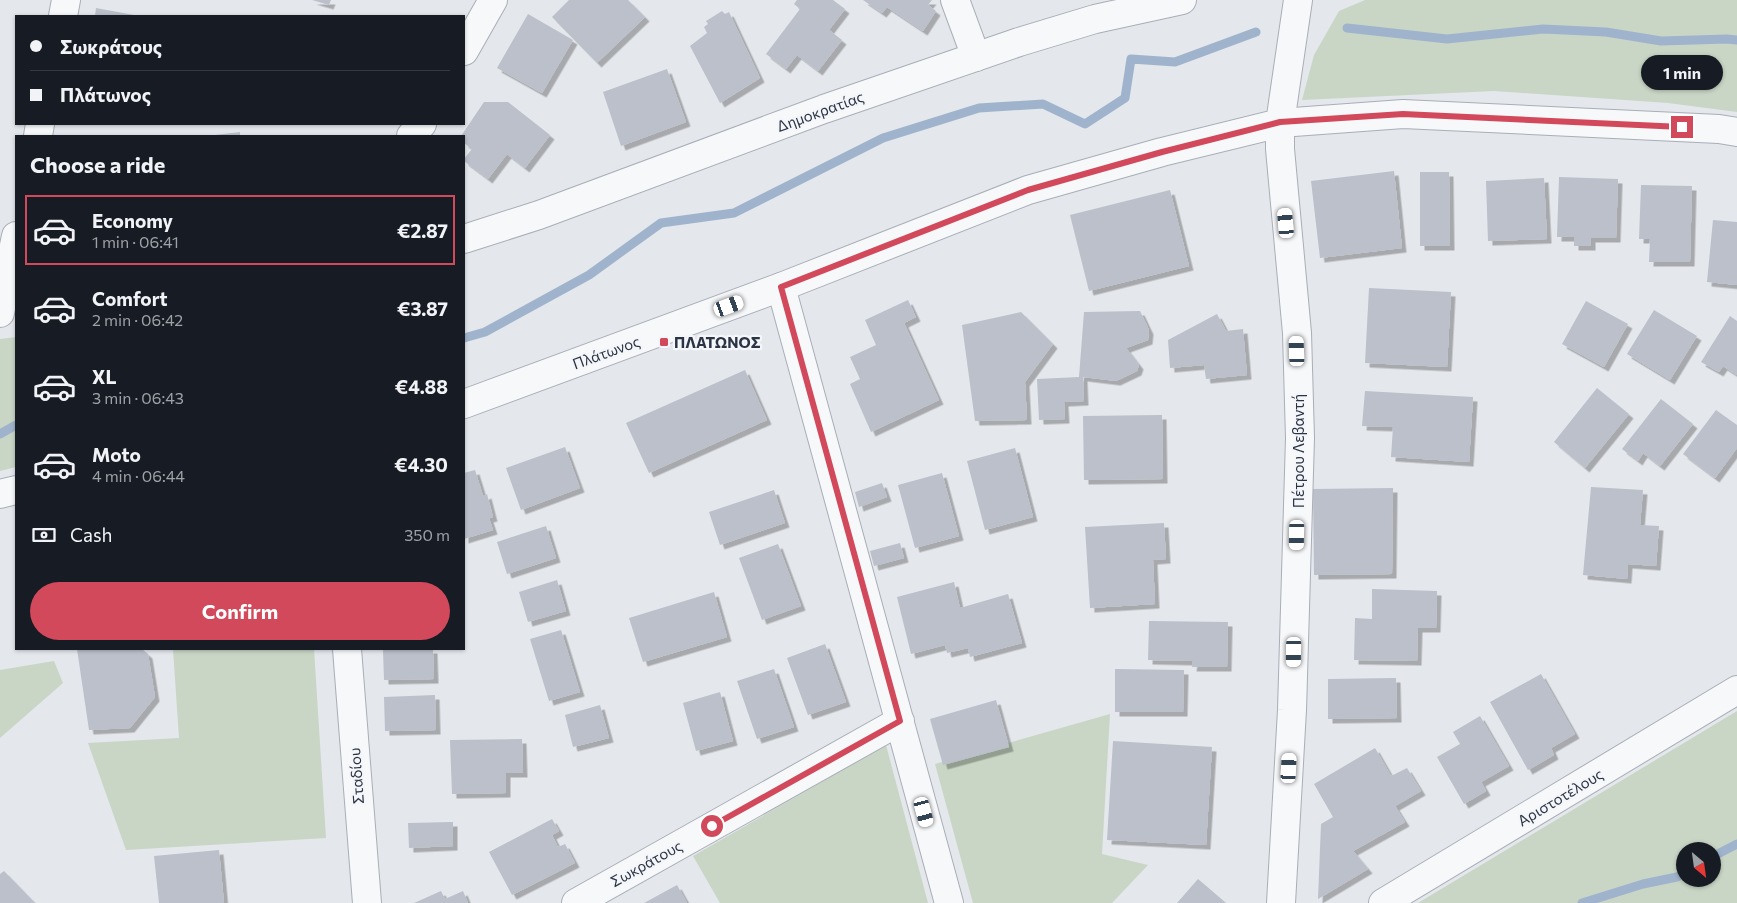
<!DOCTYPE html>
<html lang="en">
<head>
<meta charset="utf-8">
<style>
  :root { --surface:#171b24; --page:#242831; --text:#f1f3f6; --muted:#9ea1a6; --line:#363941; --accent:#d1495b }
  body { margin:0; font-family:Commissioner,sans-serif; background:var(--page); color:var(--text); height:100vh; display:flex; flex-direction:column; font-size:19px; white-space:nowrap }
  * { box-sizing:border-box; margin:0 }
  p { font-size:16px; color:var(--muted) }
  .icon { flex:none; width:28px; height:28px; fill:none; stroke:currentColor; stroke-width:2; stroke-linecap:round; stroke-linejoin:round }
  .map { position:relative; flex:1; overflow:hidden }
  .sheet { position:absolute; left:15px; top:135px; width:450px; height:515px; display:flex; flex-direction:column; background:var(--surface); border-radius:0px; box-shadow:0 1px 4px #0004 }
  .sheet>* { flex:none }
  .hud { position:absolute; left:15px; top:15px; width:450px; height:110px; border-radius:0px; box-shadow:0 1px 4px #0004; display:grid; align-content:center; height:110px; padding:0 15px; background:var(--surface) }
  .needle { width:32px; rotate:151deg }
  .fabs { position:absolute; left:1676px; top:842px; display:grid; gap:10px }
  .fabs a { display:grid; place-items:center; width:45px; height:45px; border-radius:50%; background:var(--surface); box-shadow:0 1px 4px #0004; font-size:25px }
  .end { position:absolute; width:22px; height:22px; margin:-11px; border:6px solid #d1495b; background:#fff; box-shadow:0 0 0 2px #fff }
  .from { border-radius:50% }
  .bubble { position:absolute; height:35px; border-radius:18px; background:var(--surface); box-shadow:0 1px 4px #0004; font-size:16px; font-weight:700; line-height:35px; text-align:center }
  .car { position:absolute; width:15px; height:30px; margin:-15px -8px; border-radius:6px; box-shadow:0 0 4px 1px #0007; background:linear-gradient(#fff 24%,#345 0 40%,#fff 0 76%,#345 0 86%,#fff 0) }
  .hud b { display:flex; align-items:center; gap:18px; height:48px; font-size:19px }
  .hud b+b { border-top:1px solid var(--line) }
  .hud i { width:12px; height:12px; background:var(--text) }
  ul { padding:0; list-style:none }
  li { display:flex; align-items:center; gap:15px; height:70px; margin:0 10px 8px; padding:0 5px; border:2px solid transparent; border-radius:0px }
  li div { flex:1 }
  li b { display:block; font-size:19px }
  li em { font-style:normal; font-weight:700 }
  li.current { border-color:var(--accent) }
  li>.icon { width:45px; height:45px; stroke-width:1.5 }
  h2 { padding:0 15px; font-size:22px; line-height:60px }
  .pay { display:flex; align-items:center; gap:12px; height:55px; padding:0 15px; font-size:19px }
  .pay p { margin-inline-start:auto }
  .cta { display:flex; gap:10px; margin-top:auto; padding:10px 15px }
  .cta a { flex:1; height:58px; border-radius:30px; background:var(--accent); color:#fff; font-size:20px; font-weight:700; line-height:58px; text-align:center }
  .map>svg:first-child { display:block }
</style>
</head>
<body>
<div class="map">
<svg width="1737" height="903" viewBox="0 0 1737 903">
  <defs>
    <filter id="shadow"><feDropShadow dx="4.5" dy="4.5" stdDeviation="0" flood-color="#0004"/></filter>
  </defs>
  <rect width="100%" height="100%" fill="#e4e7ec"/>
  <path fill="#c9d6c5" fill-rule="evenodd" d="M1365 0H1737V112L1668 103 1494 91 1302 100 1314 55 1339 11Z
    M16 337V467L0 471V339Z
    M173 649H314L326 838 126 850 88 743 179 738Z
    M54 661 63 683 0 738V670Z
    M1737 711V903H1418ZM1685 851H1712V879H1685Z
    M1110 714 1102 854 1148 865 1112 903H973L935 764Z
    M886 745 928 903H720L693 856Z"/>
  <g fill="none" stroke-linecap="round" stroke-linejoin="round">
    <path stroke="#9fb4cc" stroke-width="9" d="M1347 28 1447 39 1543 29 1606 32 1661 41 1727 39 1737 40
      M464 338 485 332 589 275 661 223 734 213 883 138 979 108 1043 104 1085 124 1125 98 1131 59 1175 62 1256 32
      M0 434 16 425
      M1712 857 1737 844
      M1582 903 1643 884 1677 877 1685 873"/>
  </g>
  <path fill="#bbc0ca" filter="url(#shadow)" d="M312 0H331L329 5Z
    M569 0H628L645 17 597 63 552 17Z
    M797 0H833L845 9 829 30 842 40 818 71 797 55 786 69 766 54 800 9 794 4Z
    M863 0H932L928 5 936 11 923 31 887 7 882 13Z
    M96 8 134 15V16H95Z
    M722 11 725 14 729 12 760 78 720 103 690 46 707 33 704 27 708 24 706 21Z
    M528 14 573 40 542 93 497 68Z
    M667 69 686 122 621 146 603 92Z
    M484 102H508L550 135 525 168 507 154 488 179 464 161V159L472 149 464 143V136H461Z
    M240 132V136H215V135Z
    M1394 171 1402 248 1320 258 1311 181Z
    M1420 172H1449L1450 246H1420Z
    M1559 177 1618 179 1616 238H1591V246H1574V237H1557Z
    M1544 178 1547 239 1488 241 1486 181Z
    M1641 185 1692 186 1690 262H1649L1650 239H1639Z
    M1170 190 1189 266 1089 291 1070 215Z
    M1713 220 1737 222V285L1707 282Z
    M1369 288 1451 292 1447 367 1365 363Z
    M908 300 916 317 904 323 939 400 871 432 850 384 860 379 850 357 876 345 865 320Z
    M1586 301 1628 324 1604 367 1562 344Z
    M1654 310 1697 336 1670 380 1627 354Z
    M1140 311 1149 330 1148 340 1126 348 1139 365 1137 371 1116 381 1083 377 1084 401 1064 402 1065 419 1039 420 1037 379 1079 377 1084 312Z
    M1021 312 1053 344 1025 382 1027 420 975 421 962 325Z
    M1217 314 1226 331 1243 329 1247 375 1206 379 1204 365 1170 368 1168 340Z
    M1730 316 1737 321V375L1723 366 1719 372 1701 362Z
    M745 370 767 420 649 473 626 423Z
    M1597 388 1629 414 1585 468 1554 442Z
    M1365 391 1473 397 1469 462 1391 457 1393 427 1362 426Z
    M1661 399 1693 424 1660 466 1643 453 1638 461 1622 449Z
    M1716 410 1737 425V448L1715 478 1683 454Z
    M1162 415 1163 479 1084 480 1083 416Z
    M565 447 580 488 521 510 506 468Z
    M1015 448 1033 517 985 530 967 461Z
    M475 470 483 496 487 494 493 517 489 518 493 530 464 539V473Z
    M942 473 959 536 915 548 898 485Z
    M882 483 887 497 859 507 855 492Z
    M1591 487 1643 490 1640 525 1659 526 1656 566 1628 564 1627 579 1583 575Z
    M1393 488 1392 574 1314 575 1313 489Z
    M774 490 785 523 720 545 709 512Z
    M1164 523 1166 559 1153 560 1155 604 1090 608 1085 527Z
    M546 526 556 558 507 574 497 542Z
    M900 543 904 558 874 566 870 551Z
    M778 544 801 606 762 620 739 558Z
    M557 580 566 611 528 622 519 592Z
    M954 582 960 608 1008 594 1022 643 970 657 968 648 947 653 945 645 911 654 897 597Z
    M1372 589 1437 591 1436 628H1418L1417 661 1354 660 1355 618 1372 619Z
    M714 592 727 637 643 662 629 618Z
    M1149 621 1228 622 1227 667H1192L1193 661 1148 660Z
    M561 630 580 692 549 701 530 639Z
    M825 644 846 702 808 715 787 658Z
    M77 649H142L148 654 155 697 130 728 89 730Z
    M429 649H433L434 679 384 680 383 650Z
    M774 669 794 727 757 739 737 681Z
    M1115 669 1184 670 1183 712H1115Z
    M1541 674 1575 734 1551 748 1554 755 1528 770 1490 702Z
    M1396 678 1397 718 1328 719V679Z
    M720 692 733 741 696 751 683 703Z
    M435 695 436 730 385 731 384 697Z
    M996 700 1009 747 943 765 930 719Z
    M600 705 609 738 573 747 565 715Z
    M1480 716 1509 766 1481 782 1486 791 1464 804 1437 757 1460 744 1453 732Z
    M522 739 523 773H506V793L452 794 450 740Z
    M1113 741 1212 747 1206 845 1107 840Z
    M1375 748 1391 776 1407 768 1421 791 1395 806 1405 822 1353 851 1368 869 1318 899 1321 824 1333 817 1314 784Z
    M552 819 559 831 552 835 558 847 565 844 575 863 512 895 489 852Z
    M453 822V846L409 848 408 823Z
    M219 850 224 903H159L154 856Z
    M4 871 35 903H0V874Z
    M1198 879 1226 903H1177Z
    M677 885 687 903H644Z
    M441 891 445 899 463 891 468 903H414Z"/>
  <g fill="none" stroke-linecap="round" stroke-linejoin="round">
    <defs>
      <path id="minor" d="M955 0 976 57
        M1280 123 1403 114 1719 129 1737 132
        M781 287 949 903
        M576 903 900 721
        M1383 903 1737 690"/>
      <path id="tertiary" d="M63 16 66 0
        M464 51 493 0
        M38 136 40 124
        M411 136 422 124
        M464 239 539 215 824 109 1019 42 1095 19 1182 0
        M0 313 16 236
        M464 404 781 287 1028 190 1162 152 1280 123
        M0 494 16 490
        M347 649 367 903
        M1281 903 1292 710 1300 438 1297 333 1280 149V123L1298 0"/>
    </defs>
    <use href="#minor" stroke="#a9aeb7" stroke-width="30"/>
    <use href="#tertiary" stroke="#a9aeb7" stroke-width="30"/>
    <use href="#minor" stroke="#f7f8fa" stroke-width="28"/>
    <use href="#tertiary" stroke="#f7f8fa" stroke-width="28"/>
  </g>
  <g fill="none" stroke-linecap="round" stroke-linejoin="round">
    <path stroke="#d1495b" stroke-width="6" d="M712 826 900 721 781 287 1028 190 1162 152 1280 122 1403 114 1682 127"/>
  </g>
  <rect fill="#d1495b" stroke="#f4f6f9" stroke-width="2" x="659" y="337" width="10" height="10" rx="2.5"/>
  <g text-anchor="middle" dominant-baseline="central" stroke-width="4.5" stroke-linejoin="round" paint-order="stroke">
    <g font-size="15" fill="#2b3445" stroke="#f4f6f9">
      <text transform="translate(820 111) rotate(-20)">Δημοκρατίας</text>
      <text transform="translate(606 352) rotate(-20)">Πλάτωνος</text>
      <text transform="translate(1298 451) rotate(-90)">Πέτρου Λεβαντή</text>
      <text transform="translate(356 776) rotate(-94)">Σταδίου</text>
      <text transform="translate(1560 797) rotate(-31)">Αριστοτέλους</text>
      <text transform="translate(646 863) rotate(-29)">Σωκράτους</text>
    </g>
    <g font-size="15" font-weight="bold" fill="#2b3445" stroke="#f4f6f9" text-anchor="start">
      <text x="674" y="342">ΠΛΑΤΩΝΟΣ</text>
    </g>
  </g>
</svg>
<div class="fabs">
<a><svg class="needle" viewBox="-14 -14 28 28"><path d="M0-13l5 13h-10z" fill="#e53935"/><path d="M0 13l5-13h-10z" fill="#9ea1a6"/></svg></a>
</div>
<i class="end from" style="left:712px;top:826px"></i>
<i class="end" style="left:1682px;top:127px"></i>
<div class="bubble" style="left:1641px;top:55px;width:82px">1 min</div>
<i class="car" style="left:1286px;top:223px;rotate:355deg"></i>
<i class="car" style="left:729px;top:306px;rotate:70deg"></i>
<i class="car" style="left:1297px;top:351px;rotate:358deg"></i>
<i class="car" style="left:1297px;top:535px;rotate:181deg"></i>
<i class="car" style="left:1294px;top:652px;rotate:181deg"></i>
<i class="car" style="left:1289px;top:768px;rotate:3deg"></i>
<i class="car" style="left:924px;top:812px;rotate:165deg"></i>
<div class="hud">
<b><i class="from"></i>Σωκράτους</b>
<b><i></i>Πλάτωνος</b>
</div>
<section class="sheet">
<h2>Choose a ride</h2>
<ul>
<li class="current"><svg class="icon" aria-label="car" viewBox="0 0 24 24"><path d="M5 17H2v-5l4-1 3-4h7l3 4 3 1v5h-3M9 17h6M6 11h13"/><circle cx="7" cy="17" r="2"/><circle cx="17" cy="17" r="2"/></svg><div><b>Economy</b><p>1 min · 06:41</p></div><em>€2.87</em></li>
<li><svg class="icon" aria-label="car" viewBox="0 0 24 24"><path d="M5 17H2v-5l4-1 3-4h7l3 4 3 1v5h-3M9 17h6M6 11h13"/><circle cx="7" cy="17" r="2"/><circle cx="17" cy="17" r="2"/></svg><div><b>Comfort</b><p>2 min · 06:42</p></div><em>€3.87</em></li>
<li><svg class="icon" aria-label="car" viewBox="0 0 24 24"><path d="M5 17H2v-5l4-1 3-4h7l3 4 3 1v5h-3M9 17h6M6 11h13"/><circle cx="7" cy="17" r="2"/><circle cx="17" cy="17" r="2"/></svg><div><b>XL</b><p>3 min · 06:43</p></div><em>€4.88</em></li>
<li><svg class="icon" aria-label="car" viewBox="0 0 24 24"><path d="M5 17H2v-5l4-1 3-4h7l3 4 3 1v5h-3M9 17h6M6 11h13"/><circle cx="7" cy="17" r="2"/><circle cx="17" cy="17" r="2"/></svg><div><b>Moto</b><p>4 min · 06:44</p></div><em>€4.30</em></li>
</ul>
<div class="pay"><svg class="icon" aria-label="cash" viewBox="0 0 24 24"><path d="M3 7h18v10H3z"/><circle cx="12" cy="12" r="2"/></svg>Cash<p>350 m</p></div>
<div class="cta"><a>Confirm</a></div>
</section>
</div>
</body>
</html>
